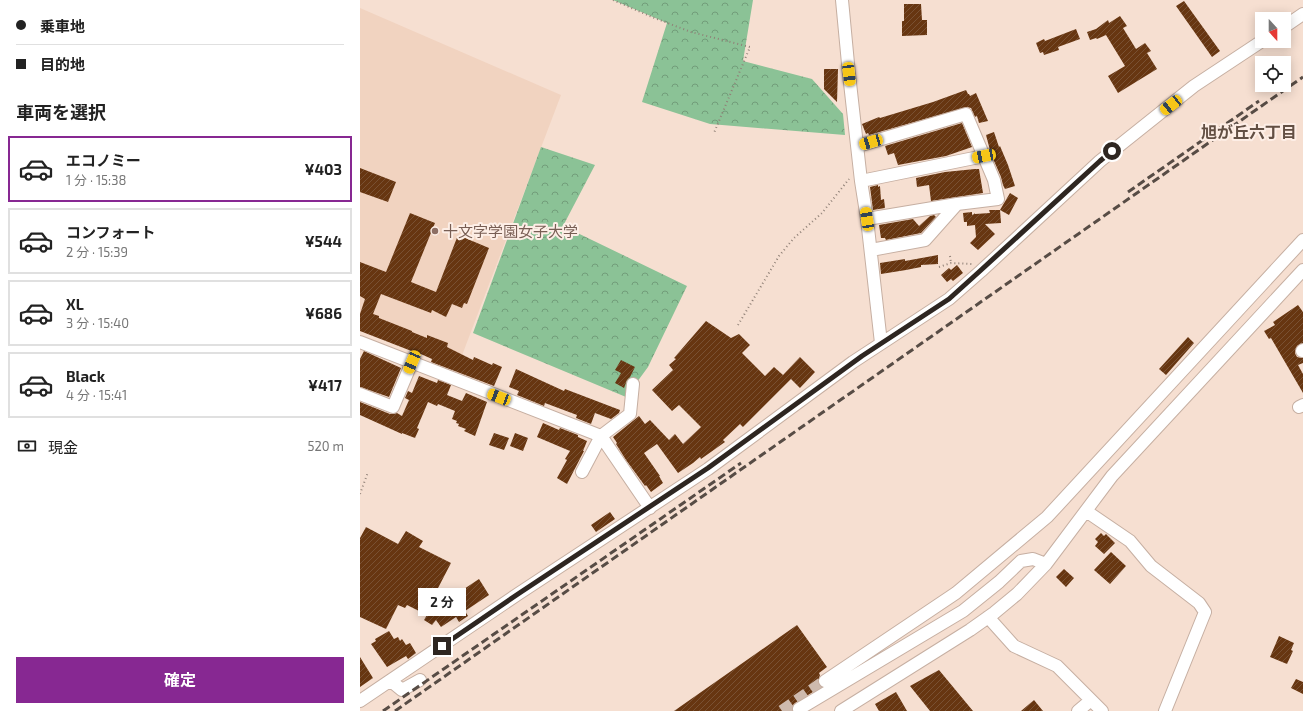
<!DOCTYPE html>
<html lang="ja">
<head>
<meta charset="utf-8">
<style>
  :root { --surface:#fff; --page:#f6f6f6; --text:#222; --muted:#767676; --line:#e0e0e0; --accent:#872892 }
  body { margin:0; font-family:"Exo 2","Noto Sans JP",sans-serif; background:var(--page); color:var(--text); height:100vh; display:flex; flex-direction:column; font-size:15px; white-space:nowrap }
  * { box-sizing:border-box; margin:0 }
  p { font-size:13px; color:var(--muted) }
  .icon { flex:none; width:22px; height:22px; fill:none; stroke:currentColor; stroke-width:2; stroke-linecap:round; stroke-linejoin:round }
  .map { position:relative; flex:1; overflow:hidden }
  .side { display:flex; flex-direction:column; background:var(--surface); width:360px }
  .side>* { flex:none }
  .hud { display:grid; align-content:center; height:88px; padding:0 16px; background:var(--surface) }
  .needle { width:26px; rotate:159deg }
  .tools { position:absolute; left:895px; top:12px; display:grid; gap:8px }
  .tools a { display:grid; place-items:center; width:36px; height:36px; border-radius:0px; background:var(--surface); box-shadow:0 2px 10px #0003; font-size:20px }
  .end { position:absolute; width:18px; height:18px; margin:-9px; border:5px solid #2e2621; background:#fff; box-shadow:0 0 0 2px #fff }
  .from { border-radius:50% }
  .bubble { position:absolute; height:28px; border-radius:0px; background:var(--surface); box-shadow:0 2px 10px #0003; font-size:13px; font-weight:700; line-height:28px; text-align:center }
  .car { position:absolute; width:12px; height:24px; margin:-12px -6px; border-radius:5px; box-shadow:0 0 3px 1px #0007; background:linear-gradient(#f5c518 24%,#345 0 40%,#f5c518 0 76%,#345 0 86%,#f5c518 0) }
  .hud b { display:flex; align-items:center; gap:14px; height:38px; font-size:15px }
  .hud b+b { border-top:1px solid var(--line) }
  .hud i { width:10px; height:10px; background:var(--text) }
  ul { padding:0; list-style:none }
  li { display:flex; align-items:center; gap:12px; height:66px; margin:0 8px 6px; padding:0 8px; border:2px solid var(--line); border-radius:0px }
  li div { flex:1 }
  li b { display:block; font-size:15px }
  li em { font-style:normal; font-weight:700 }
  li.selected { border-color:var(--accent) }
  li>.icon { width:36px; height:36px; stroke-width:1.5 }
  h2 { padding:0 16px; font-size:18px; line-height:48px }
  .pay { display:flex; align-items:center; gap:10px; height:44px; padding:0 16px; font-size:15px }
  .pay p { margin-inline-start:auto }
  .primary-button { display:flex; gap:8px; margin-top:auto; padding:8px 16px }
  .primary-button a { flex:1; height:46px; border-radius:0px; background:var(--accent); color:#fff; font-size:16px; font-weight:700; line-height:46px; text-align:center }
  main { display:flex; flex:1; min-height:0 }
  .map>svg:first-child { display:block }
</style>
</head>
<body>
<main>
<section class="side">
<div class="hud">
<b><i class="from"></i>乗車地</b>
<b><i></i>目的地</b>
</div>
<h2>車両を選択</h2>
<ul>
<li class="selected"><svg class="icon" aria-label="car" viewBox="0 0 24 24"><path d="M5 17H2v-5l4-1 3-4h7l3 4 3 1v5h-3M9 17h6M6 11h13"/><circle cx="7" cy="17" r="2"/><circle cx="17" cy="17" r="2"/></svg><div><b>エコノミー</b><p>1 分 · 15:38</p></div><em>¥403</em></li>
<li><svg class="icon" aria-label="car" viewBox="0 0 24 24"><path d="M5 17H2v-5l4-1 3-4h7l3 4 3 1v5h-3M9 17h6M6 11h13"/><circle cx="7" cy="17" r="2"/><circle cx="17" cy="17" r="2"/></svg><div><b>コンフォート</b><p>2 分 · 15:39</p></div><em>¥544</em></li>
<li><svg class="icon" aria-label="car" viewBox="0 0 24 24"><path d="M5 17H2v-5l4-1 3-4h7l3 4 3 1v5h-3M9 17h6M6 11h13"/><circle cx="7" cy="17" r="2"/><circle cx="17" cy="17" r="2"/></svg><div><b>XL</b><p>3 分 · 15:40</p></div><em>¥686</em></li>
<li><svg class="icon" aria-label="car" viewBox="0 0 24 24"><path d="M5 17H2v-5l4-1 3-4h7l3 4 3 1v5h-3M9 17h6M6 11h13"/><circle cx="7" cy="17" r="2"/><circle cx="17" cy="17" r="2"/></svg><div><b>Black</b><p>4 分 · 15:41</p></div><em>¥417</em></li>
</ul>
<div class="pay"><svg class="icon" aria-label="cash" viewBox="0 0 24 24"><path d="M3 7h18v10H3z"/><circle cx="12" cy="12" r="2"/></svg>現金<p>520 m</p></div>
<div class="primary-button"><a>確定</a></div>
</section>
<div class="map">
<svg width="943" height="711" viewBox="0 0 943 711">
  <defs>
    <pattern id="forest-crowns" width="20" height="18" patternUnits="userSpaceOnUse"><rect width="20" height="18" fill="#8bc296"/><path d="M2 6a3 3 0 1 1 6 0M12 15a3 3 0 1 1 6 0" fill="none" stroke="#729d7a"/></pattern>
    <pattern id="building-hatch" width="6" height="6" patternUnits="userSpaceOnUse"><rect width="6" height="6" fill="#673611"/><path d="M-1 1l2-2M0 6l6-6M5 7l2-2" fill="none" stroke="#795133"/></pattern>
  </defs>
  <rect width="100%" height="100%" fill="#f6dfd1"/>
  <path fill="#f1d3c0" d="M0 8 201 95 101 358 0 315Z"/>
  <path fill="url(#forest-crowns)" d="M253 0H393L383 61 452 79 483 114 485 135 350 124 282 102 307 23Z
    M181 147 235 165 203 226 327 286 288 367 266 397 113 333Z"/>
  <path fill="url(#building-hatch)" d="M824 1 860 51 852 57 816 6Z
    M544 4H561L562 20H567V35L542 36V21H544Z
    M760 16 767 26 763 28 776 49 785 43 791 51 787 53 797 69 758 93 748 76 765 66 746 35 737 39 736 38 730 40 727 32 736 29 748 20 749 23Z
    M716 29 720 39 698 47 699 50 684 55 683 52 680 53 676 43 684 39 685 41Z
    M464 69H478L477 102 464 89Z
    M606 90 608 94H609L610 96 616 93 628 121 619 123 617 116 615 117 611 108 607 107 509 135 508 133 506 134 502 124 519 117 520 118 573 102Z
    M602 123 612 147 586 156 538 165 534 153 528 155 525 146Z
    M634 132 639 147 640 146 648 165 655 186 645 189 643 185 641 177 631 154 626 135Z
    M0 168 36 182 28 202 0 192Z
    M615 169H619L623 193 571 201 569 185 557 187 556 178 585 172Z
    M518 185V187L520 186 521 200 524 199 525 208 513 210 510 187Z
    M650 193 658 198 649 215 640 210Z
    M629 210H640L641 223 625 224 635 234 618 250 610 243 616 237 615 225 607 226V222H604L603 213 612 212V215L614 214V213L615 214 630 213Z
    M50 213 75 223 51 282 76 292 98 235 129 248 107 304 104 303 102 308 92 304 86 317 72 310 71 313 21 294 13 314 19 316V318L52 331V332L67 338V335L88 343 87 347 113 360 114 357 132 365 133 363 142 367 134 386 71 362 72 359 54 351V352L0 331V314L5 299 0 296V262L26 272Z
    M574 215 576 217 561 233 526 240 525 238H521L519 225 553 219 559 226 570 216Z
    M578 255V264L561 265V267L546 270 521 274 520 263 545 259V261Z
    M597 265 603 273 593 281 591 279 587 282 581 275 589 268 591 270Z
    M938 305 943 312V343L937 346 935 353 937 357 943 358V363L938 365 943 374V393L911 338 909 339 904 331 915 325 913 322Z
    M346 321 371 338 379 334 390 345 382 353 405 376 414 367 423 375 440 357 455 372 440 388 431 379 383 427 380 424 363 440 365 442 341 459 340 457 333 463 318 473 297 444 284 453 300 476H299L303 483 291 492 286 485 285 486 266 460 256 444 257 443 253 437 279 416 285 424 290 420 309 440 315 434 323 444 341 427 319 405 312 411 292 390 313 370 309 365 316 359 314 358Z
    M828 337 834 343 806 375 799 369Z
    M4 351 41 368 29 397 0 387V359Z
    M261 360 275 367 270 377 267 380 264 388 255 383 261 373 255 370Z
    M156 369 204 391 205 389 260 410 259 413 251 419 235 413 231 424 216 418 217 415 185 403 184 406 157 395 159 391 149 387Z
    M59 376 77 383 78 380 91 385 87 395 102 401 106 393 127 402 115 436 104 431 106 429 98 426 99 424 96 423 97 421 92 419 95 411 78 404 77 406 68 402 57 428 59 429 55 438 42 433V434L0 415V402L30 414 37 413 42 416 49 400 45 398 48 391 52 393Z
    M183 423 199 430 200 428 218 435V437L227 441 223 451H224L207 484 197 478 207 460 205 459 210 451 177 437Z
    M134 433 149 438 144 450 129 445Z
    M155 433 168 438 163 451 150 446Z
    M250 512 255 519 236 532 231 525Z
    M6 527 38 544 46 531 63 541 59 547 91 563 77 590 92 597 119 579 129 595 105 611 108 616 99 622 96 617 81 627 76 620 72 625 64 620 67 615 47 605 45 608 38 605 26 629 0 617V538Z
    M741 533 744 536 746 534 755 543 744 554 735 546 738 542 735 539Z
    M751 552 766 566 750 584 734 570Z
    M704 569 714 578 706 587 696 577Z
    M437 625 467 667 459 673 460 675 458 682 461 687 435 703 432 706V711H314Z
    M29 631 34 639 38 637 40 641 42 639 46 645 50 643 56 653 48 659 46 656 27 667 11 644 16 641 15 639Z
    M919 636 934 643 931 650 933 651 927 664 910 657Z
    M0 657 13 678 0 687Z
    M579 670 613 711H570L550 686Z
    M936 679 943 682V694L931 688Z
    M536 692 547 711H519L515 704Z
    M674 700 683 711H661Z"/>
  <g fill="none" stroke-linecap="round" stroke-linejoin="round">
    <path stroke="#cebaae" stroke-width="12" stroke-dasharray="12 6" stroke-linecap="butt" d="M422 711 465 681"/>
    <defs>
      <path id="minor" d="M482 0 489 74 501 181 507 219 521 343
        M924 27 943 14
        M498 146 606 114 634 180 638 199 597 204 507 219
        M501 181 624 156
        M511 250 565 240 597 204
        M0 342 241 436 290 508
        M942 351 943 350
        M0 394 33 407 52 362
        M939 407 943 405
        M222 472 241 436 270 414 273 384
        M726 511 770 541 791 566 839 603 845 612 805 711
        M628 617 654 646 697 666 742 711
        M31 681 42 690 60 680
        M465 681 596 593 687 517 943 240
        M0 701 158 594 348 469 493 362 589 299 621 271 740 161 834 86 902 41
        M439 709 603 611 639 582 661 561 673 559 686 564
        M481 711 610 630 634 613 657 594 686 564 752 476 943 270
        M718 711 731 700"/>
    </defs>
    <use href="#minor" stroke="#c6afa2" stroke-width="14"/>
    <path stroke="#908177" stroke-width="2" stroke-dasharray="1 3" stroke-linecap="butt" d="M253 0 292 17 331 32 390 47 354 133
      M590 256 591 263
      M579 267 591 263 612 264
      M378 325 419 256 434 238 462 213 489 179
      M0 494 8 472"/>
    <use href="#minor" stroke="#fff" stroke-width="12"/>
    <path stroke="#574c45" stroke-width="3" stroke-dasharray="8 4" stroke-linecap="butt" d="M768 192 899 101
      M23 711 381 463
      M35 711 943 77"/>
  </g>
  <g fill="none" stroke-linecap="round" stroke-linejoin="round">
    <path stroke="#2e2621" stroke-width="5" d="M82 646 158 594 348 468 502 356 589 299 620 271 740 161 752 151"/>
  </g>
  <circle fill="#8d6e63" stroke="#fdeee6" stroke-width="1.5" cx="75" cy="231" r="4"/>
  <g text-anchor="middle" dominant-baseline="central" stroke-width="4" stroke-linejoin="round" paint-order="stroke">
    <g font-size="15" fill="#785e54" stroke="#fdeee6" text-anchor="start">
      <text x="83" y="231">十文字学園女子大学</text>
    </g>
    <g font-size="16" font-weight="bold" fill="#624f43" stroke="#fdeee6">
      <text x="889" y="131">旭が丘六丁目</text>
    </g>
  </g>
</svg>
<div class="tools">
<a><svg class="needle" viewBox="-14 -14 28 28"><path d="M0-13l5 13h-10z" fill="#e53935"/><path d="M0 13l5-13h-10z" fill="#767676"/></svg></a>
<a><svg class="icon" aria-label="locate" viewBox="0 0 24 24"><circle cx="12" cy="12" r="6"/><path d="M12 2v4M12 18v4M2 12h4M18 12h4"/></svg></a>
</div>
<i class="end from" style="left:752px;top:151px"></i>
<i class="end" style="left:82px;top:646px"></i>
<div class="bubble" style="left:58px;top:588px;width:48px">2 分</div>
<i class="car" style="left:489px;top:74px;rotate:173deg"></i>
<i class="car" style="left:811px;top:105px;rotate:232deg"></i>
<i class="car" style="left:511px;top:142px;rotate:254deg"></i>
<i class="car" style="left:624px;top:156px;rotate:259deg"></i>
<i class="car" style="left:507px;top:219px;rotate:351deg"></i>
<i class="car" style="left:52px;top:362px;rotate:203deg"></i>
<i class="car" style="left:139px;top:397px;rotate:291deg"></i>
</div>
</main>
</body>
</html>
